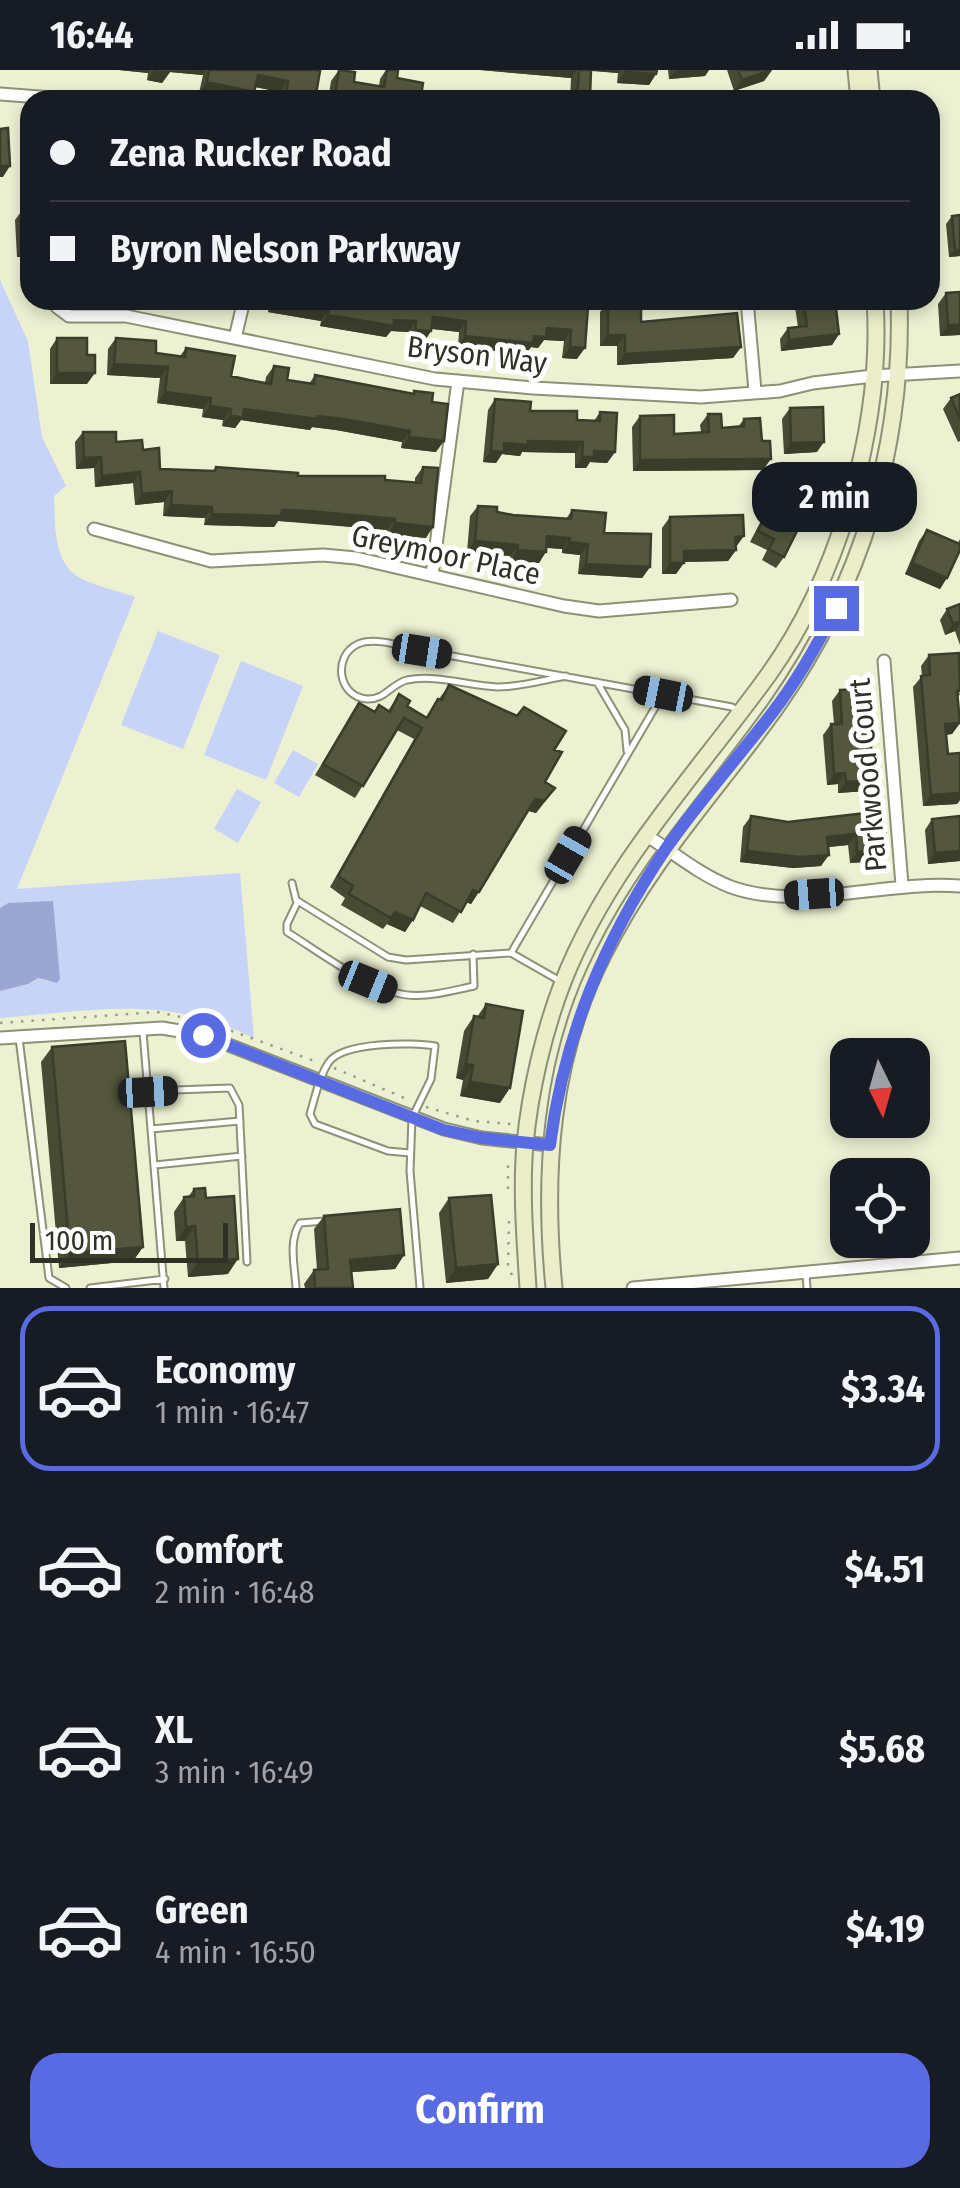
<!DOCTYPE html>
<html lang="en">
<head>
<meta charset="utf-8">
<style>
  :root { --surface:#171b24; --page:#242831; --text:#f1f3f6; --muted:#9ea1a6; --line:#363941; --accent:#596be2 }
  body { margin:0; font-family:"Fira Sans Condensed",sans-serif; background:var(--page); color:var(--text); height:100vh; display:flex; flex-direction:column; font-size:38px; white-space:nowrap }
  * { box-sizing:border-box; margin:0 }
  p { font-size:32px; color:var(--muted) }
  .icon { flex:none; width:55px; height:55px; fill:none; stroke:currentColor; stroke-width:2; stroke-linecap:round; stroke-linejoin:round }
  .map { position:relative; height:1218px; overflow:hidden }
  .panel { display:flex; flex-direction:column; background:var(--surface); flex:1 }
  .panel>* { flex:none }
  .banner { position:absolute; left:20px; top:20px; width:920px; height:220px; border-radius:30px; box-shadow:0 5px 15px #0003; display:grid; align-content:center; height:220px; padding:0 30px; background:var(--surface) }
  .needle { width:65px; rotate:175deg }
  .tools { position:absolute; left:830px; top:968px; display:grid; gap:20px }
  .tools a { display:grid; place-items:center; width:100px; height:100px; border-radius:20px; background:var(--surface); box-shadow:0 5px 15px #0003; font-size:50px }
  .scale { position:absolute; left:30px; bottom:25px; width:198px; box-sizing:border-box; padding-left:10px; border:5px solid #303126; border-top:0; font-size:28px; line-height:35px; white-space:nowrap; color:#303126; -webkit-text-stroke:8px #fff; paint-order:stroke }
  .end { position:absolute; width:45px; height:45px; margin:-22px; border:12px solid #596be2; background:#fff; box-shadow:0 0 0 5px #fff }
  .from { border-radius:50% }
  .bubble { position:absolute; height:70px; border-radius:30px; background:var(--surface); box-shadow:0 5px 15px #0003; font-size:32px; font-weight:700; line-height:70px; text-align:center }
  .car { position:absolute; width:30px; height:60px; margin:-30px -15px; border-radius:12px; box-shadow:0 0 8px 2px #0007; background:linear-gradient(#222 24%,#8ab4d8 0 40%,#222 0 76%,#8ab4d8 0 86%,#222 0) }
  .banner b { display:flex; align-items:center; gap:35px; height:95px; font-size:38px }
  .banner b+b { border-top:2px solid var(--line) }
  .banner i { width:25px; height:25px; background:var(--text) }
  ul { padding:18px 0 0; list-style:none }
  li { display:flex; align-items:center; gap:30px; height:165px; margin:0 20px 15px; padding:0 10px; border:5px solid transparent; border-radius:30px }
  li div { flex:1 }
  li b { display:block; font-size:38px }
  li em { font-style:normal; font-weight:700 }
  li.selected { border-color:var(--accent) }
  li>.icon { width:90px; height:90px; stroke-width:1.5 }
  .action { display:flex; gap:20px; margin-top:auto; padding:20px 30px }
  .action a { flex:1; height:115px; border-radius:30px; background:var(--accent); color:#fff; font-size:40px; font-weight:700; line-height:115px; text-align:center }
  .status { display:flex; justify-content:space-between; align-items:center; height:70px; padding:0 50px; background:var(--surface); direction:ltr }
  .status svg { height:28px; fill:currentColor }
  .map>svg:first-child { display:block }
</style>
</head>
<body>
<div class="status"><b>16:44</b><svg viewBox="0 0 49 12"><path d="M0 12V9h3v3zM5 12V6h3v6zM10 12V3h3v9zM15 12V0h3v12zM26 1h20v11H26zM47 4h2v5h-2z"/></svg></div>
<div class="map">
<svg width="960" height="1218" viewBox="0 0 960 1218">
  <rect width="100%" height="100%" fill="#ecf1d2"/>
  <path fill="#c8d3f8" d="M0 210 28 271 42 367 66 416 54 426C55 450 53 487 74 504 85 514 120 521 135 527L17 819 240 803 254 968C164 924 96 941 0 948V921L28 914 38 908 51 912 8 833 0 838Z
    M158 561 220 585 183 679 121 655Z
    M241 591 303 616 266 710 204 685Z
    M293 680 318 694 299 727 274 713Z
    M237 719 261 732 238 773 214 759Z"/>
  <path fill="#9ba7d2" d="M53 831 60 909 57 913 38 908 28 914 0 921V838L8 833Z"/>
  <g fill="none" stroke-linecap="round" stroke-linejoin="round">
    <defs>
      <path id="lane" d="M566 606C544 610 520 617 498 617 469 616 435 604 407 610 391 614 385 630 367 629 338 627 332 586 358 574 376 566 407 578 425 581 528 599 630 618 732 637L736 640
        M597 612 625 660 627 681
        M292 813 296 830 388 887 406 890 511 883 560 911
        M298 831 287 854V862C321 883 358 912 397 923 420 930 450 921 474 916L473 884
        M511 883 663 624
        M143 962 164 1218
        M19 968 49 1208 66 1218
        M148 1021 230 1018 239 1035 247 1192
        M151 1059 240 1051
        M410 1083 388 1081 315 1054 310 1044C315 1028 319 1006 329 992 343 972 413 972 435 976L431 1009 412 1048 410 1101 420 1218
        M155 1095 242 1086
        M806 1205 807 1218
        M90 1218 165 1209
        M296 1218C295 1197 288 1171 300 1153L325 1151"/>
      <path id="street" d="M0 24 80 30
        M747 230 755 321
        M57 237 69 246H126L435 309 533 318 701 327 780 321 813 313 873 306 960 301
        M235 268 244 230
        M94 459 211 491 323 485 356 488 564 536 599 541 731 530
        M432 505 458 311
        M884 591 902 815
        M646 765C674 783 700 805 731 817 801 842 887 810 960 816
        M0 968 162 958 203 965 444 1059 482 1068 550 1075
        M633 1218 960 1188"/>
      <path id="secondary" d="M856 0 859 30
        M869 0 872 30
        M528 1218C525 1171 521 1121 525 1074 530 1021 544 961 563 912 609 795 697 704 769 604 841 503 883 353 875 230
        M554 1218C543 1104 550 989 603 885 650 790 717 721 777 636 861 516 904 377 899 230"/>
    </defs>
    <use href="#lane" stroke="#8d9175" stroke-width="9"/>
    <use href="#street" stroke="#8d9175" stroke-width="15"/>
    <use href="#secondary" stroke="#8d9175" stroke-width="19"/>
    <path stroke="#999c86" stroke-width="2.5" stroke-dasharray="2.5 8" stroke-linecap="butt" d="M0 953 157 942 204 952
      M221 957 317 992
      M334 998 409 1030
      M426 1037 474 1051 511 1054
      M508 1119V1092
      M509 1151 508 1197 513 1207"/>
    <use href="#lane" stroke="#fff" stroke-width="5"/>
    <use href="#street" stroke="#fff" stroke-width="11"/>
    <use href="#secondary" stroke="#ebeec9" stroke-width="15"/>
  </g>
  <path fill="#484b34" d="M119 0H316L315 30H279L280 22 255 17 254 22 248 30H231L199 23 203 5 170 2 162 13 147 10 148 3Z
    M339 0 354 12 379 16 380 9 386 0H398L397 8 421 26 446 30H328L331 11Z
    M480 0H657L656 4 649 15 617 13 618 3 591 1 590 27 594 30H570L571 8Z
    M668 0H709L705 6 669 9Z
    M727 0H772L764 11 734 21Z
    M28 46 30 88H20V57Z
    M23 139H30V186L17 187 15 150Z
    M960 145V186L949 187 946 154 952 146Z
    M946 223 960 265 940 266 938 234Z
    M270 230H465L533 234 535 230H570L577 289 562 288 564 271 544 270 538 278 531 277 526 284 458 277 459 262 432 259 424 272 407 270 408 262 391 261 386 267 320 256 321 251 268 242Z
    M794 230H835L839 264 832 275 781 281 780 269 788 258 798 257Z
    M608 231 641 252 741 277 733 288 617 295V276H600V242Z
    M57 268 87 314H50V279Z
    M116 268 156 283 180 286 186 278 231 306 249 310 265 313 266 307 274 296 287 310 309 314 315 305 413 323 414 321 432 332 436 382 401 378 402 372 336 360 312 357 310 360 241 350 235 358 222 356 223 350 202 347 203 339 157 333 160 308 107 305 108 279Z
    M960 324V371L958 372 943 339 951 328Z
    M495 329 530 341 577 350 594 351 600 342 615 382 607 393 590 392 586 398H575V383L522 382 520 386 502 384 496 393 483 392 488 340Z
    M790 338 817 382 784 384 782 349Z
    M708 344 722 358 738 357 744 349 763 400 633 401 632 357 640 346 674 364 701 362 700 355Z
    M83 362 143 380 160 399 213 401 216 397 298 406 415 413V408L423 397 426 468 387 464V460L301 452 278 451 274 457 204 455 205 448 163 446 164 432 135 435 133 413 95 417 94 398 76 399 75 372Z
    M772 432 784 487 776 498 762 490 767 480 750 472 765 443Z
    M478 436 497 442 513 445 566 449 572 440 650 497 642 508 578 504 580 485 562 483V479L547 478 539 493 510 491V486L467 482 470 446Z
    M670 447 736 477V480L728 491 684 492 676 504H662V458Z
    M927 460 958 473 960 469V482L940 519 905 504 919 471Z
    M960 534V575L955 561 945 565 940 550 947 539Z
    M929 585 960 624 958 627 960 653 952 664 946 665 948 684 960 683V730L957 734 923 736 913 617 922 606 921 596Z
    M449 615 554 680 545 712 547 729 536 743 528 741 471 834 466 832 453 853 420 836 405 862 387 854 383 859 341 835 345 828 330 817 414 669 397 660 355 728 315 705 359 633 374 642 388 641 399 624 407 636 426 647Z
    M840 620 866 721 838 723V714L827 715 823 665 831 654H834L832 631Z
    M884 741 887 780 880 791 850 793 848 775 828 777 821 796 793 798 740 792 743 757 751 746 788 752Z
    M932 749 960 791 928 794 925 760Z
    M486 934 500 1033 460 1026 463 1010 456 1008 464 961 474 946 477 947Z
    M52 977 143 1177 133 1191 59 1198 41 992Z
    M194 1119 206 1128 228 1204 188 1207 185 1171H176L174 1142 184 1127H188Z
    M449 1128 498 1194 488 1209 446 1213 439 1143Z
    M324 1146 404 1185 395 1199 351 1202 353 1218H305L304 1214 314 1200H317L314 1159Z"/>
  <path fill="#3b3d2b" d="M119 0H150L148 3Z
    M154 0 165 1 206 0 203 5 170 2 162 13 147 10Z
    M481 0H577L571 8Z
    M585 0H620L618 3Z
    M676 0H709L705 6 669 9Z
    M772 0 764 11 734 21 742 10Z
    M625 2 656 4 649 15 617 13Z
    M258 5 288 11 280 22 250 16Z
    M207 12 254 22 248 30H231L199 23Z
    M28 77H30V88H20Z
    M0 96H10L3 107H0Z
    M30 175V186L17 187 25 176Z
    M955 180H960V186L949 187Z
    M199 230H226L223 234Z
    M275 231 329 240 321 251 268 242Z
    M328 245 394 250 416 251 408 262 391 261 386 267 320 256Z
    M433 247 466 251 459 262 425 258Z
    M948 255H960V265L940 266Z
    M547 258 571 260 564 271 544 270 538 278 531 277 526 284 458 277 465 266H534Z
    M415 260 431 261 424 272 407 270Z
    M839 264 832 275 781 281 789 270Z
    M608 265H625L617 276H600Z
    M570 277 585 278 577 289 562 288Z
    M741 277 733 288 617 295 625 284Z
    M114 294 168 297 160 308 107 305Z
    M57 303H95L87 314H50Z
    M165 322 211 328 203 339 157 333Z
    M210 336 231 339 223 350 202 347Z
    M244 339 344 349 410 361 402 372 336 360 312 357 310 360 241 350 235 358 222 356 230 345Z
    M409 367 444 371 436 382 401 378Z
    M528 371 583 372 575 383 522 382 520 386 502 384 496 393 483 392 491 381 504 373Z
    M824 372 817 382 784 384 791 373Z
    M594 381 615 382 607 393 590 392 586 398H575L582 387Z
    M101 387 94 398 76 399 84 388Z
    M771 389 763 400 633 401 640 390Z
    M140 402 133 413 95 417 102 406Z
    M172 421 164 432 135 435 142 424Z
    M171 435 212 437 205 448 163 446Z
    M282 440 309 441 395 449 387 460 278 451 274 457 204 455 212 444Z
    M395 453 433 457 426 468 387 464Z
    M547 466 570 468 562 479 540 477Z
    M744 466 736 477 735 467Z
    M475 471 518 475 510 486 467 482Z
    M569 472 588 474 580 485 562 483Z
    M517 480 546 482 539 493 510 491Z
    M736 480 728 491 676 492 684 481Z
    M670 493H684L676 504H662Z
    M912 493 947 508 940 519 905 504Z
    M586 494 650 497 642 508 578 504Z
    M960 551V554L955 561 945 565 953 554Z
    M960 653 952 664 938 665 945 654Z
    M845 703 838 714 827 715 834 704Z
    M874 710 866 721 838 723 846 712Z
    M555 718 536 743 527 740 535 729Z
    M960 723V730L957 734 923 736 931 725Z
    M856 764 848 775 820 778 827 767Z
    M887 780 880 791 850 793 857 782Z
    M747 781 829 785 821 796 793 798 740 792Z
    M960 781V791L928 794 935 783Z
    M473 820 479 822 471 834 465 832Z
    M395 842 413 850 405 862 387 854Z
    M466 994 473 995 463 1010 456 1008Z
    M470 1012 510 1018 500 1033 460 1026Z
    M195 1156 185 1171H176L186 1157Z
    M143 1177 133 1191 59 1198 70 1183Z
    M404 1185 395 1199 341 1203 350 1190Z
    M238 1189 228 1204 188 1207 198 1192Z
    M498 1194 488 1209 446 1213 456 1198Z"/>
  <path fill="#54573d" stroke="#3b3d2b" stroke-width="2.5" d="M209 0H316L320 1 315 30H285L288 11 258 5 254 22 207 12Z
    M339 0 355 2 354 12 384 17 387 0H398L397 8 423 13 421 26 446 30H334Z
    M579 0H591L590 27H594V30H577Z
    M625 0H657L656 4 625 2Z
    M738 0H771L742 10Z
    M28 46H30V77H28Z
    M8 58 10 96H0V59Z
    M23 139H30V175L25 176Z
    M960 145V180H955L952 146Z
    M960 222V255H948L946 223Z
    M276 230H465L537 234V230H570V236L588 237 585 278 570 277 571 260 547 258 546 267 534 266 533 273 465 266 466 251 433 247 431 261 415 260 416 251 394 250V256L328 245 329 240 275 231Z
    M803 230H835L839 264 789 270 788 258 807 256Z
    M608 231 641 232V252L737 243 741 277 625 284V265H608Z
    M57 268H87V285H95V303H57Z
    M116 268 156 271V283L185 287 186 278 235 286 231 306 249 310 271 314 274 296 289 298 287 310 314 314 315 305 414 324V321L433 323 432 332 448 334 444 371 409 367 410 361 344 349 318 346 317 349 244 339 243 348 230 345 231 339 210 336 211 328 165 322 168 297 114 294Z
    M960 324V349L951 328Z
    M495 329 531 332 530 341H577V350L600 351V342L617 343 615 382 594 381V387H582L583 372 528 371V375L504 373V382L491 381Z
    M823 337 824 372 791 373 790 338Z
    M708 344H721L722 358 744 356V349L760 348 762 371H770L771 389 640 390V346L674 345V364L709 362Z
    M83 362H116V372L142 370 143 380 159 378 160 399 215 401 216 397 298 403V406H385V410L421 413 423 397 438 398 433 457 395 453V449L309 441 282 440 281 446 212 444V437L171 435 172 421 142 424 140 402 102 406 101 387 84 388Z
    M772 432 804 447 784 487 769 479 774 469 758 461Z
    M478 436 497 437V442L513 445 571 449 572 440 606 443 604 463 651 464 650 497 586 494 588 474 569 472 570 468 547 466 546 482 517 480 518 475 475 471Z
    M743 445 744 466 735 467 736 480 684 481V493H670V447Z
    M927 460 960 474V480L947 508 912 493Z
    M960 534V551L953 554 947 539Z
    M959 583 960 621H957L960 653 945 654 948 684 960 683V723L931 725 921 606 930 605 929 585Z
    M449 615 517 646 524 637 566 661 554 680 562 682 545 712 555 718 544 731 535 729 479 822 473 820 461 842 426 823 413 850 395 842 391 848 349 824 353 816 338 806 422 658 404 648 363 716 323 694 359 633 375 642 379 635 390 642 399 624 410 631 407 636 427 648 438 629 442 630Z
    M866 619 874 710 846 712 845 703 834 704 831 654H842L840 620Z
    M884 741 887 780 857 782 856 764 827 767 829 785 800 787 747 781 751 746 788 752Z
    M960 746V781L935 783 932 749Z
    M486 934 523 941 510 1018 470 1012 473 995 466 994 474 946 484 948Z
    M125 971 143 1177 70 1183 52 977Z
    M205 1118 206 1128 234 1126 238 1189 198 1192 195 1156 186 1157 184 1127 194 1126V1119Z
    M491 1125 498 1194 456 1198 449 1128Z
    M400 1139 404 1185 350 1190 353 1218H315L314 1200 328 1199 324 1146Z"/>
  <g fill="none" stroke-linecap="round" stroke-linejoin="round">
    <path stroke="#596be2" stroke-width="12" d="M203 965 444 1060 482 1068 550 1075C564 966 604 871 665 780 698 732 738 688 773 642 798 609 818 574 836 538"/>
  </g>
  <g text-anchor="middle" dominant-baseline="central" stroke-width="10" stroke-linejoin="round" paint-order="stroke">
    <g font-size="30" fill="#303126" stroke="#fff">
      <text transform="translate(477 285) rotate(7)">Bryson Way</text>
      <text transform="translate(446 485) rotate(12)">Greymoor Place</text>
      <text transform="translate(868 705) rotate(-95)">Parkwood Court</text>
    </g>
  </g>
</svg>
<div class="tools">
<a><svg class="needle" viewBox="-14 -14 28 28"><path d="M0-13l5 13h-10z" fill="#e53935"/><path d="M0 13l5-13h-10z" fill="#9ea1a6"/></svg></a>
<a><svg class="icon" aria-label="locate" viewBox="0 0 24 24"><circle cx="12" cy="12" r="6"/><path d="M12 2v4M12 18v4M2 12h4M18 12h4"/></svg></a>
</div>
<div class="scale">100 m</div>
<i class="end from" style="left:203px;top:965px"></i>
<i class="end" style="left:836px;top:538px"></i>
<div class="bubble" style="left:752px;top:392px;width:165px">2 min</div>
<i class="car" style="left:422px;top:581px;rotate:99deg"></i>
<i class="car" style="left:663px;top:624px;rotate:281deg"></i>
<i class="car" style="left:568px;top:785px;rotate:30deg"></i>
<i class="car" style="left:814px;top:824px;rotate:266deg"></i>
<i class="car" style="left:368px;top:912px;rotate:112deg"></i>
<i class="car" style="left:148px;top:1022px;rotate:87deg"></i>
<div class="banner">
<b><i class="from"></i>Zena Rucker Road</b>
<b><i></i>Byron Nelson Parkway</b>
</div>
</div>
<section class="panel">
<ul>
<li class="selected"><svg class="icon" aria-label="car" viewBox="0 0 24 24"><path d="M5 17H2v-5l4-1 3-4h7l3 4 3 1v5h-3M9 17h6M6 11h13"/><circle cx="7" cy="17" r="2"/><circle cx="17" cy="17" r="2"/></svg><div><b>Economy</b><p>1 min · 16:47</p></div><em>$3.34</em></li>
<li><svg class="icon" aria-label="car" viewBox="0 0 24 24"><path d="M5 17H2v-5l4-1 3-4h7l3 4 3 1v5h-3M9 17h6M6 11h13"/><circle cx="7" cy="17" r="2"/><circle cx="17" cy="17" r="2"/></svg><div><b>Comfort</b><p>2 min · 16:48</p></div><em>$4.51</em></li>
<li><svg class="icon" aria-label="car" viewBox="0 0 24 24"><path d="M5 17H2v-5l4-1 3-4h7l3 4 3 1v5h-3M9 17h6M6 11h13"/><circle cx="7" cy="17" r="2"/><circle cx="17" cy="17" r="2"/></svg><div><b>XL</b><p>3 min · 16:49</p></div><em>$5.68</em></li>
<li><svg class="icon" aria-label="car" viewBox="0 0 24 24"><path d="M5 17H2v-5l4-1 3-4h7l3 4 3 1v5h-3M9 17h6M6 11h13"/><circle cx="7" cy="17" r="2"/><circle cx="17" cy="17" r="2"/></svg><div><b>Green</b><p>4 min · 16:50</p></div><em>$4.19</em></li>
</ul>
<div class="action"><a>Confirm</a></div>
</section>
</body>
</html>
